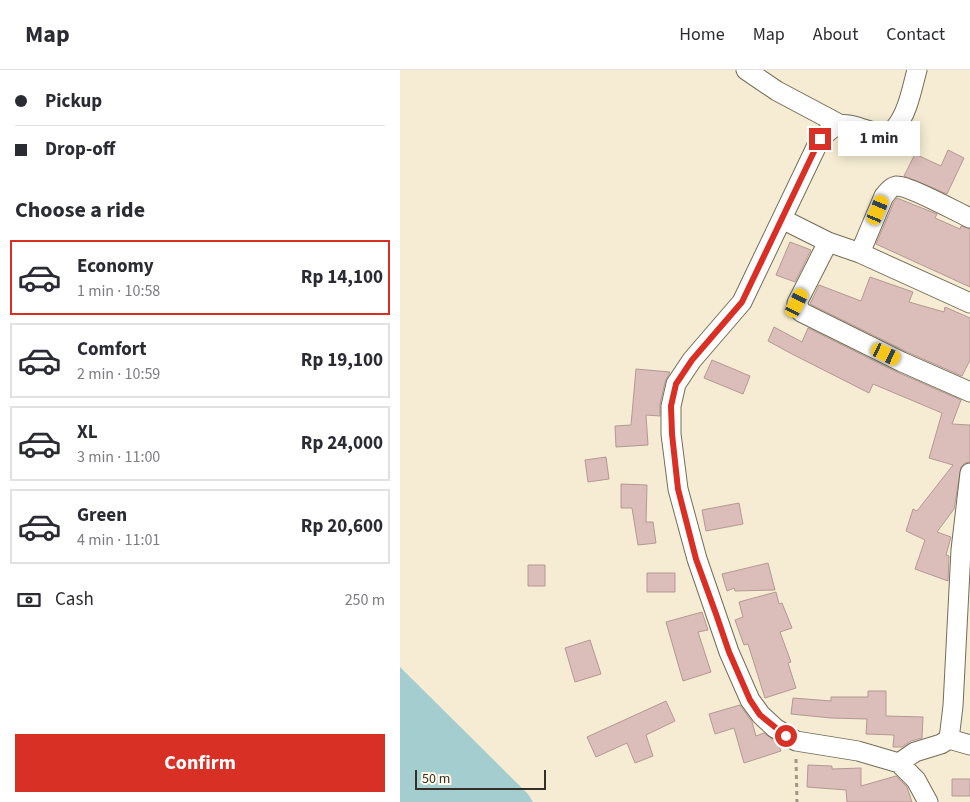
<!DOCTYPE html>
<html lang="en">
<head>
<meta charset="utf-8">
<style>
  :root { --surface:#fff; --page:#f7f7f7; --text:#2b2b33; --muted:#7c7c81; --line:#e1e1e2; --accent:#d93025 }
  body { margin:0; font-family:"Source Sans 3",sans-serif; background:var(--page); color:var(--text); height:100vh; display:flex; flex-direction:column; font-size:19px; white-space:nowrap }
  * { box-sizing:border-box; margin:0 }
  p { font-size:16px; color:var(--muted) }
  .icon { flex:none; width:28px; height:28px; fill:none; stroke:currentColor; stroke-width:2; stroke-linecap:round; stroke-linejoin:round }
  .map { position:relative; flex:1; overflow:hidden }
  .panel { display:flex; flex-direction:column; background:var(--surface); width:400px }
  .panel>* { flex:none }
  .hud { display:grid; align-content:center; height:110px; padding:0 15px; background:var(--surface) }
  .scale { position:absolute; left:15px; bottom:12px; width:131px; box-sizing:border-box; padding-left:5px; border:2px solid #343027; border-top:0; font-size:14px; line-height:18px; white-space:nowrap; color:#343027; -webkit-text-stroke:4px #fff9ea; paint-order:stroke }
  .end { position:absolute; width:22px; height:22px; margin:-11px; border:6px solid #d93025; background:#fff; box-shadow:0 0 0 2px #fff }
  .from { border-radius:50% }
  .bubble { position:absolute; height:35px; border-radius:0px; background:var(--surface); box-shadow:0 2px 12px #0003; font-size:16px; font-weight:700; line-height:35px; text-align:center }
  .car { position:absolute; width:15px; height:30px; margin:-15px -8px; border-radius:6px; box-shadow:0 0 4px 1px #0007; background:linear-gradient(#f5c518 24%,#345 0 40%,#f5c518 0 76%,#345 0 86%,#f5c518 0) }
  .hud b { display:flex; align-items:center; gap:18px; height:48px; font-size:19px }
  .hud b+b { border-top:1px solid var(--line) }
  .hud i { width:12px; height:12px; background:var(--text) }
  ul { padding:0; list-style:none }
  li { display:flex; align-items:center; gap:15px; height:75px; margin:0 10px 8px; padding:0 5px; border:2px solid var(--line); border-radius:0px }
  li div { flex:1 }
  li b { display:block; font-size:19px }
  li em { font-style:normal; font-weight:700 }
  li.current { border-color:var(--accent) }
  li>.icon { width:45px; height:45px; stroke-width:1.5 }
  h2 { padding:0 15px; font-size:22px; line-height:60px }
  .pay { display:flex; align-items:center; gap:12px; height:55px; padding:0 15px; font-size:19px }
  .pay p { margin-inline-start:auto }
  .button { display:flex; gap:10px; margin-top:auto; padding:10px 15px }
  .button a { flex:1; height:58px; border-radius:0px; background:var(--accent); color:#fff; font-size:20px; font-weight:700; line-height:58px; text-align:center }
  header { display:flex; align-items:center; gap:30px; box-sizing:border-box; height:70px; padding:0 25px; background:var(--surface); border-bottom:1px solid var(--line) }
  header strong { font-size:24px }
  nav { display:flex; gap:28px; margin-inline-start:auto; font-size:18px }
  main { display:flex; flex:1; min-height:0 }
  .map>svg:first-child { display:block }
</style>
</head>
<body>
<header>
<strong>Map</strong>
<nav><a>Home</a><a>Map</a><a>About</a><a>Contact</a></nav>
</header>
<main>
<section class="panel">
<div class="hud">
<b><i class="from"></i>Pickup</b>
<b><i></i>Drop-off</b>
</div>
<h2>Choose a ride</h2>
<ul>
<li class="current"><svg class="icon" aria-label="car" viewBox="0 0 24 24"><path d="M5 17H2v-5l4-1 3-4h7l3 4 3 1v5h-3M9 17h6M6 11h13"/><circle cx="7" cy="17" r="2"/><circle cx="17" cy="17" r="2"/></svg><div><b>Economy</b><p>1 min · 10:58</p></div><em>Rp 14,100</em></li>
<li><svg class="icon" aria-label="car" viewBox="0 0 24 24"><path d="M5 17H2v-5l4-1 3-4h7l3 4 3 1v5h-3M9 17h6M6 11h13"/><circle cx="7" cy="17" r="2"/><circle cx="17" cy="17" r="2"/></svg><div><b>Comfort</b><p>2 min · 10:59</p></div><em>Rp 19,100</em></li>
<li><svg class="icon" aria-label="car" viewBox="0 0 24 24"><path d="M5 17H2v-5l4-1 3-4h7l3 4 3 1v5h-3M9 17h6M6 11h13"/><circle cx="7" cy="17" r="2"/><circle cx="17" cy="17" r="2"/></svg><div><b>XL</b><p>3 min · 11:00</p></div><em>Rp 24,000</em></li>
<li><svg class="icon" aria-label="car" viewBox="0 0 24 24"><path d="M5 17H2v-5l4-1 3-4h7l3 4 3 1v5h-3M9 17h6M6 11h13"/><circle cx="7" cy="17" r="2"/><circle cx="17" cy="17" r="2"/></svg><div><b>Green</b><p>4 min · 11:01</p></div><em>Rp 20,600</em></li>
</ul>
<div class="pay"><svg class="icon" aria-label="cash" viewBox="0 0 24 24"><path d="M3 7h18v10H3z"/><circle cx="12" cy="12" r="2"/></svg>Cash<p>250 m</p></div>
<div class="button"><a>Confirm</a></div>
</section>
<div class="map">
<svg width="570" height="732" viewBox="0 0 570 732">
  <rect width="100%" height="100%" fill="#f5ecd3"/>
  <path fill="#a3cdce" d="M0 597 128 724 133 732H0Z"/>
  <path fill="#dbbeb9" stroke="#b49893" d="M548 80 564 88 547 124 504 106 515 84 541 96Z
    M497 128 537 144 535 148 560 159 561 156 570 159V217L476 174 494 132Z
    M390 172 411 180 395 212 376 205Z
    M470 207 513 222 509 232 544 242 545 237 570 248V290L562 306 507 282 410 234 419 215 461 231Z
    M374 257 402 272 408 258 497 302 561 330 552 354 570 355V392L565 393 561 397 554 439 537 462 551 467 546 485 549 486 548 511 515 499 525 470 506 461 513 439 517 441 553 395 529 388 542 343 473 314 469 323 392 284 368 271Z
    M312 290 350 306 343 324 304 308Z
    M236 299 270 302 265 312 260 334V346L246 345 248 375 216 377 215 356 231 355Z
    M206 387 209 409 188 412 185 390Z
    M221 414 247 415 246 452H253L256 473 238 475 232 438H221Z
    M339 433 343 454 306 461 302 440Z
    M368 493 375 520 335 521 334 518 327 521 322 504Z
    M128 495H145V516H128Z
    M247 503H275V522H247Z
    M376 522 379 534 382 533 392 558 380 562 391 592 388 593 396 618 365 628 348 574 344 575 335 550 343 547 339 532Z
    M302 542 308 560 298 562 311 602 283 611 266 552Z
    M190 570 201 604 175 612 165 578Z
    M468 621H486V646L523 647 522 668 511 671 502 677H493L494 665 466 664 467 649 431 648 391 644 393 628 431 631V627H468Z
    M266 631 275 651 246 665 253 686 235 693 227 673 196 687 187 667Z
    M340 635 352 652 356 666 364 663 378 673 381 681 344 693 334 658 315 664 309 644Z
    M408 695 432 696V699L461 698V716L496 706 507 717 512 732H447L446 720 407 717Z
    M552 709H570V726H552Z"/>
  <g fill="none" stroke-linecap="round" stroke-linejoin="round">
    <defs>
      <path id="street" d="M346 0 377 21 441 55
        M517 0C512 18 508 43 495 58 482 72 454 51 439 55 431 58 426 63 420 69L342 232 292 290 276 314 271 336V364L278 419 297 489 329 582 350 630 361 645 375 658 396 671 458 681 499 693 516 710 528 732
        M382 149 428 172 460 183 570 233
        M428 172 397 233 401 242 502 292 570 322
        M460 183 484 126C488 122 490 117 496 116 508 115 557 142 570 148
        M549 669 570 675
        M499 693 515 682 541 674 549 669 553 636 561 480 570 403"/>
    </defs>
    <use href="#street" stroke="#746c56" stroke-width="21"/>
    <path stroke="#9e9886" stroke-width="3" stroke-dasharray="4 4" stroke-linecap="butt" d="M396 689 397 732"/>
    <use href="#street" stroke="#fff" stroke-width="19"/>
  </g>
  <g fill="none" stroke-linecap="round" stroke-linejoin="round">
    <path stroke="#d93025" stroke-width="6" d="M386 666 360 645 350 630 329 582 316 544 296 489 278 419 272 364 271 336 276 314 292 290 342 232 420 69"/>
  </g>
</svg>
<div class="scale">50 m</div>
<i class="end from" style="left:386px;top:666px"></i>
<i class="end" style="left:420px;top:69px"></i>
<div class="bubble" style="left:438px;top:51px;width:82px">1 min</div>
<i class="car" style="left:478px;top:140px;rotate:23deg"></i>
<i class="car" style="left:397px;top:233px;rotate:27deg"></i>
<i class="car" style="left:486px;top:284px;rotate:116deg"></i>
</div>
</main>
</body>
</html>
